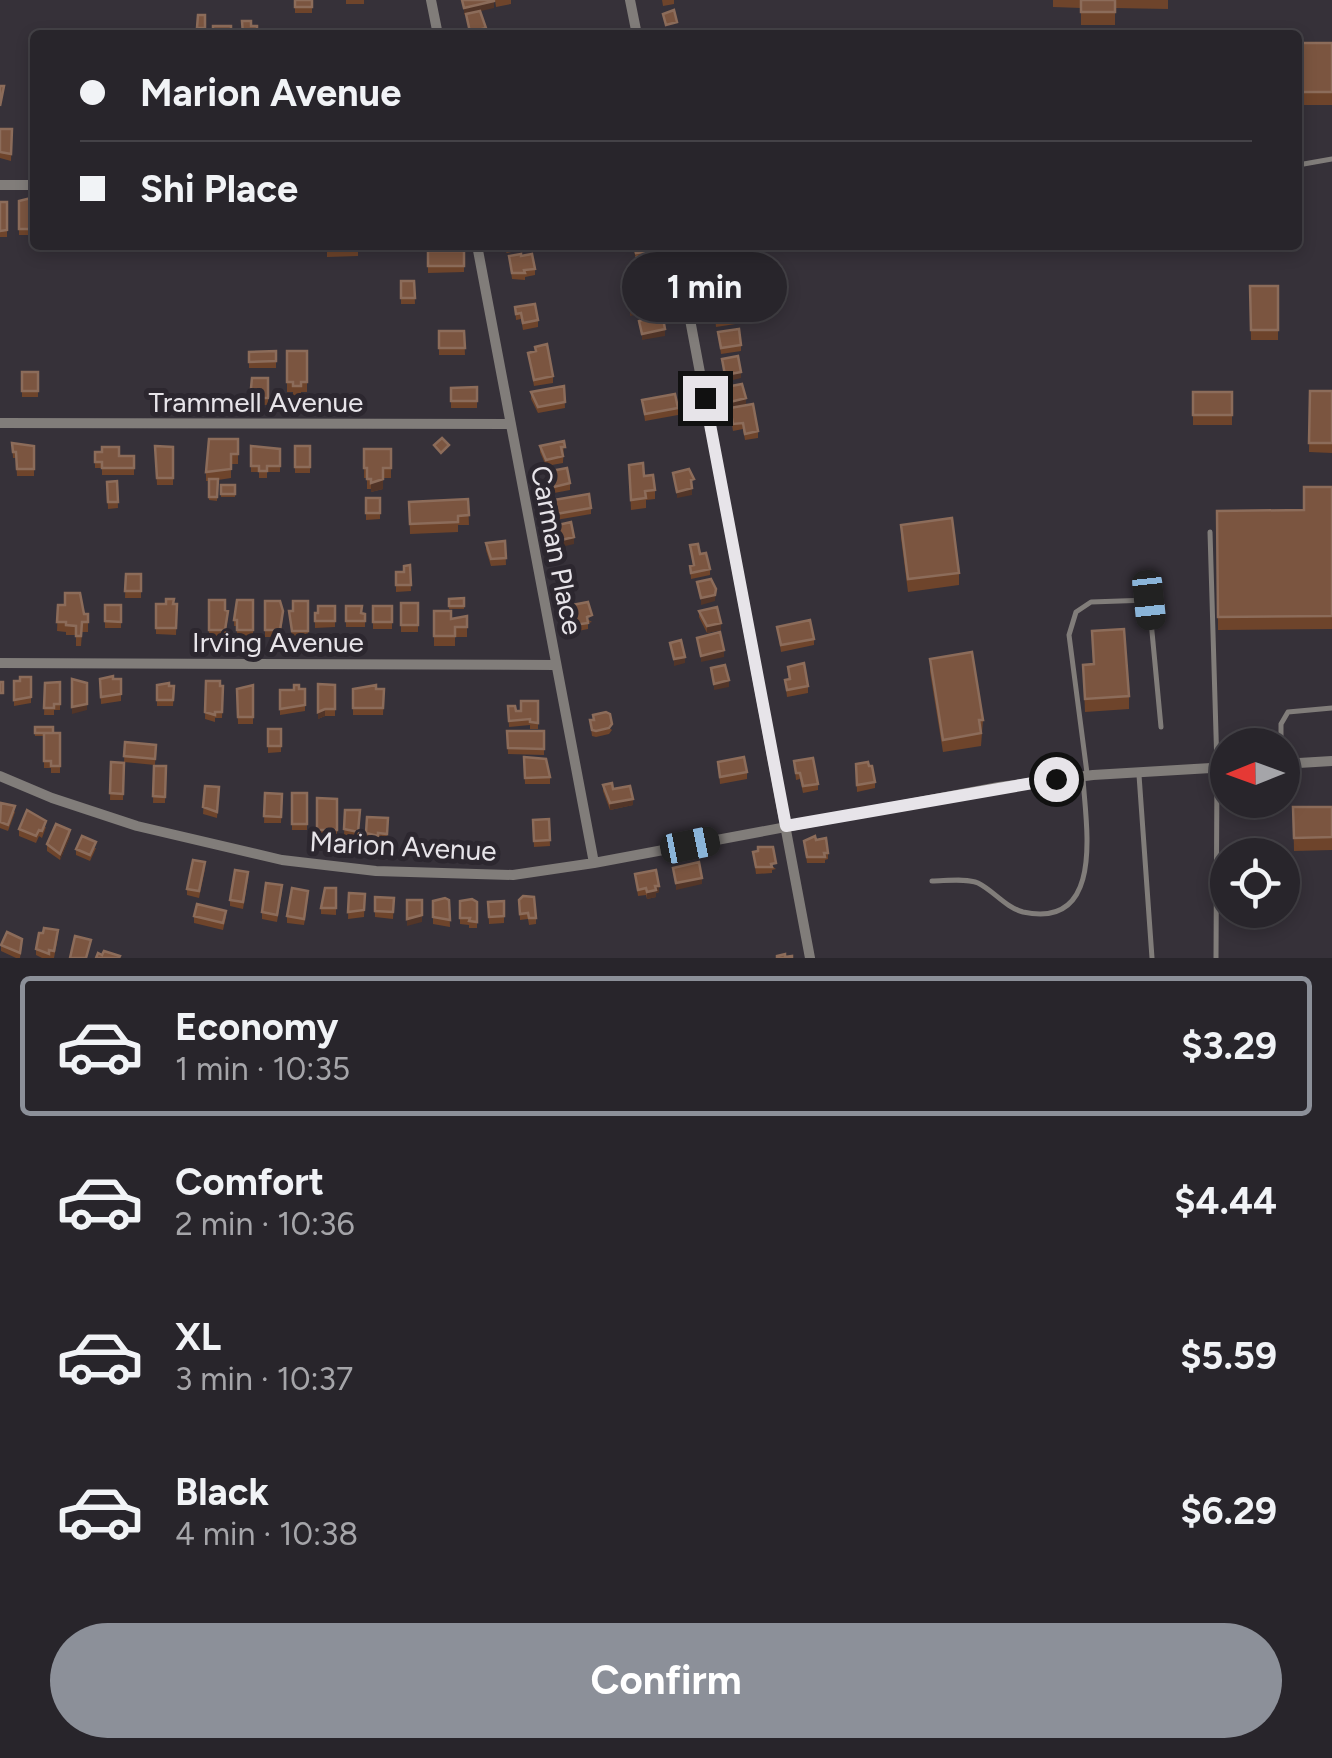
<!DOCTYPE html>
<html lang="en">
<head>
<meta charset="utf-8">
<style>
  :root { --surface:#28252b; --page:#302d33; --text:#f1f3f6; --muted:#a5a5a9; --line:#444247; --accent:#8c9099 }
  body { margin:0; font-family:Figtree,sans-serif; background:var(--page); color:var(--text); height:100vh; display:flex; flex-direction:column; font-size:38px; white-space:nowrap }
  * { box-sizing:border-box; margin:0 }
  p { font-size:32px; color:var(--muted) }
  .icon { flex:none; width:55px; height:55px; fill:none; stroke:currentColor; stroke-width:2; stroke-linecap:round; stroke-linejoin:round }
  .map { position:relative; height:958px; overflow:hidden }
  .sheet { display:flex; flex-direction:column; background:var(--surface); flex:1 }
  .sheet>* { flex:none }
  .guide { position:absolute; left:30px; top:30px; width:1272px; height:220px; border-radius:10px; box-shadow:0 5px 15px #0003,0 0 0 2px var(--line); display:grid; align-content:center; height:220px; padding:0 50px; background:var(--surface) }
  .needle { width:65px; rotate:269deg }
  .buttons { position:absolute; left:1210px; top:728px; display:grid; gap:20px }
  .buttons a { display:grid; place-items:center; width:90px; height:90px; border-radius:50%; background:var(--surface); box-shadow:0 5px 15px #0003,0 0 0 2px var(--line); font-size:50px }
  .end { position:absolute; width:45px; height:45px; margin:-22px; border:12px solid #e7e4e9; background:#111; box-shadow:0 0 0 5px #111 }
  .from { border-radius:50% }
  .bubble { position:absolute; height:70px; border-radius:35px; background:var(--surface); box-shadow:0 5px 15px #0003,0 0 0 2px var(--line); font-size:32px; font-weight:700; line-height:70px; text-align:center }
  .car { position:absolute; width:30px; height:60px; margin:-30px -15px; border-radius:12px; box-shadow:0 0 8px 2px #0007; background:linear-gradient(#222 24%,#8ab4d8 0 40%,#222 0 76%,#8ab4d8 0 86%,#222 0) }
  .guide b { display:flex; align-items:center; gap:35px; height:95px; font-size:38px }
  .guide b+b { border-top:2px solid var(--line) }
  .guide i { width:25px; height:25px; background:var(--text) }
  ul { padding:18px 0 0; list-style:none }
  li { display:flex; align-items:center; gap:30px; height:140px; margin:0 20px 15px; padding:0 30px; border:5px solid transparent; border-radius:10px }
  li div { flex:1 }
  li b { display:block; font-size:38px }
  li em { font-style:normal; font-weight:700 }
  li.current { border-color:var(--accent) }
  li>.icon { width:90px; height:90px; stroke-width:1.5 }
  .button { display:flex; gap:20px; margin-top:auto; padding:20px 50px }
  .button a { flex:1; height:115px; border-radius:60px; background:var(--accent); color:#fff; font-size:40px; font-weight:700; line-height:115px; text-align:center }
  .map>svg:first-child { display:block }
</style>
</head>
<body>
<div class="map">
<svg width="1332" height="958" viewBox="0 0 1332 958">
  <rect width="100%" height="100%" fill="#363139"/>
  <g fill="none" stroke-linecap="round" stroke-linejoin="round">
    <path stroke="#817d7a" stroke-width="5" d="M1298 165 1332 159
      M1210 532 1217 767 1216 958
      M1281 745V724L1288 712 1332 708
      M1087 773 1069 635 1076 612 1091 602 1149 600 1161 727
      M1139 775 1152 958
      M932 881C945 881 967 878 978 883 994 891 1005 907 1023 912 1105 930 1086 826 1083 779"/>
    <path stroke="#817d7a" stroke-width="10" d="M431 0 438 35
      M630 0 637 35
      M0 185H35
      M477 245 594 863
      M676 245 810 958
      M0 423 511 424
      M0 663 556 665
      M1282 764 1332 761
      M0 776 52 798 137 826 282 860 376 871 513 875 594 863 999 787 1093 775 1228 767"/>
  </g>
  <path fill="#6e442b" d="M295 0H312V13H295Z
    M346 0H364V4H346Z
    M495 0H511V4L496 7Z
    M662 0H676H674V4L663 6Z
    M1053 0H1168V9L1115 8V25H1081V8L1053 7Z
    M1298 43H1332V105H1298Z
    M0 129H12L11 161 0 158Z
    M19 201 35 214 34 235H19Z
    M0 202H7V237H0Z
    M358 245V256L327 257V250Z
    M502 245H524V249L507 253 503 250Z
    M633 245H649L654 275 640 279Z
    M703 245H724L721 246 723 254 729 261V267L705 272 704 259H706Z
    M428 251H464V272L428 273Z
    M509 256H521L535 269V275L525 277V280L512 279Z
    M709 278 728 291V298L713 301Z
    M401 281H414L415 304H401Z
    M1250 286H1278V340H1251Z
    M714 304 733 310 742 316V323L716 327Z
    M515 307 538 320V327L523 330 521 319 516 320Z
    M439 331H464L465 355H439Z
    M718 332 741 345V351L721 354Z
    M276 351V368H249V352Z
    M287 351H307V392H301V395H293V392H287Z
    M536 351 553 376V383L534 386 528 353Z
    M22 372H38V397H22Z
    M268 378V405H250V398Z
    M564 386 565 408 538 413 531 399V392Z
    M477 387V408H451V388Z
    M726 387 746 405 758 431V438L745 440 743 429 733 431Z
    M1310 391H1332V453L1309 452Z
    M1193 392H1232V425H1193Z
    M642 400 678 408V415L645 421Z
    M238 439V464H231V478L218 480 217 501 209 500V481H206V472Z
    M564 441 563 463 546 466 540 452V446Z
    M12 443 34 446V476H17L16 458H13Z
    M155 446 173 447V485H157Z
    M251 446 280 449V472H267V478H259V472H251Z
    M295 446H310V473H295Z
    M364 449H391V478H383V489L371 492V489H367V478H364Z
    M95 452 119 456H134V475H102V468H95Z
    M629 465 655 490V499L646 500V508L631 510Z
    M548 475 570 483V490L554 493V489L550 490Z
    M117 481 118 508 108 509 107 482Z
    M221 485H235V497H221Z
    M1332 487V629L1218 630 1217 511 1304 510Z
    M366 498H380V519L366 520Z
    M468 499 469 525H458V532L410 534 409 502Z
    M548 501 591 508V514L550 521Z
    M901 525 959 573V585L908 592 901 538Z
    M505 541 506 565 491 566 486 550V543Z
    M690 545 700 554 710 569V575L691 579 690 566H693Z
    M410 565 411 591 396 592V572H404Z
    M126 574H141V598H125Z
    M464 598V609H449V599Z
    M209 600 225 610 228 617 225 636H209Z
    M253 600V636L237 637V626H234V620Z
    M265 601 283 618 280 637H265Z
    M308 601V637L292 638 289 611H293Z
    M401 603H418V632H401Z
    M156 604H177L176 635 156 634Z
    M58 605 88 614V632H82L81 646H76V635H66V632L57 631Z
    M105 605H121V628H105Z
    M335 606V627L315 628V613Z
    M346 606 361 613 365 614V627H346Z
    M373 606H392V629H373Z
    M567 606 592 622 588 623V629L573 632 567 613Z
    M434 611 451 619 467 616V637H455V646H434Z
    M699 611 721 630 707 633 699 617Z
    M777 627 814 639V645L781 652Z
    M1092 631 1129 696V709L1085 712 1083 665 1093 664Z
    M930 659 983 720 981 746 943 752 930 672Z
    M788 667 808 686V693L787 697 785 680 789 679Z
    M31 677V703L14 706V681H20Z
    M100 679H121V701L101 704Z
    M206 681 223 686 222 718H215V722L205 719Z
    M60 682V710H54V715H44L45 683Z
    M157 685 174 686 173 706H157Z
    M253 685V724H238L237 689Z
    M335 685V716H325L318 719Z
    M305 689V711L280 715V690Z
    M353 689H384L383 715H353Z
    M538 701V729H530V725L509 727 508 706 516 711H521Z
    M593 715 612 730 609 734 596 737 592 736 590 720H593Z
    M35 727 53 733H60V773H51V768H44V736H35Z
    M268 729H281V752L268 753Z
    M507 731H544V755L508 754Z
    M125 742 156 745 155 765 124 762Z
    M524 757 550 777V784H525Z
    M794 761 818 784V790L803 793 800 779 796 780Z
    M111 762 124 763 123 800H110Z
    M718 762 747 772V779L720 784Z
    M856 764 869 766 875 782V788L857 792Z
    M154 766H166L165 803H153Z
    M603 785 633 805 610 810 603 791Z
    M205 786 219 787 217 818 203 814Z
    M265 793 282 794 281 823H264Z
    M292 793H307V830H292Z
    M317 798 337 799V836H317Z
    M0 805 15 812 8 831 0 828Z
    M1293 807H1332V850L1294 851Z
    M345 810H360L358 839 344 836Z
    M367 817 388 818 387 840H378V843L366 839Z
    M549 819 550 846 534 847 533 820Z
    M46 827 42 838 39 836 36 843 19 836V829Z
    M70 836 60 860 47 851V844Z
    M816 840 828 853V859L825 860V863H807L804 841Z
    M96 848 90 861 76 855V849Z
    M753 852 776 869 772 870V873L756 874Z
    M205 869 199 898 187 895V889Z
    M635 874 659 892 656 893V897L647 899 646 895 638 896Z
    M248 879 243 909 230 906V900Z
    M336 888V915L321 914V908Z
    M282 892 277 922 262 919V912Z
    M349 893 365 894 364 917 348 919Z
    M375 897 394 898 393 919 375 917Z
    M308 898 304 925 287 923V916Z
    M449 900 450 927 433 924V901Z
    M519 900 536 918V924L529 925 528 919 520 920Z
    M460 901 477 902V928H469V925L460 924Z
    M504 901V923L489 924 488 902Z
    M194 916 226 917 223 930 194 923Z
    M58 937 54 958H42L36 955V949Z
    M1 945H22L20 958H16L1 951Z"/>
  <path fill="#523528" d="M494 1V8L464 15V8Z
    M486 28V34L470 35V32Z
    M654 269V275L640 279V272Z
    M659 303V310L630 316V309Z
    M665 329V336L642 340V334Z
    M741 372V378L725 382V375Z
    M746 398V405L730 409V402Z
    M383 479V489L371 492V483Z
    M692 488V495L677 498V492Z
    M574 537V544L557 548V541Z
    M716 589 715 601 701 605V598Z
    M721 623V630L707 633V626Z
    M724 650V657L701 662V656Z
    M685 657V663L674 666V659Z
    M729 680V687L714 690V684Z
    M87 704V710L72 714V707Z
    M325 709V716L318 719V712Z
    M633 799V805L610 810V803Z
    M70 830V836L60 860V854Z
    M702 878V884L676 890V883Z
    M655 886H659V892L656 893V897L647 899V892Z
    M422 915V922L407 926V919Z"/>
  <path fill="#7b5540" stroke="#8c6c5a" stroke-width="2.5" d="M295 0H312V7H295Z
    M462 0H494V1L464 8Z
    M1081 0H1115V12H1081Z
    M674 10 677 22 666 25 663 14Z
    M480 11 486 28 470 32 466 14Z
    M198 15H205V28H197Z
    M242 21H251V26H257V35H243Z
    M213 26H231V35H213Z
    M1298 43H1332V92H1298Z
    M0 86H4L0 106Z
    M0 129H12L11 154 0 152Z
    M31 198 35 214 34 229H19V201Z
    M0 202H7V230L0 231Z
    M328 245H358V249L327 250Z
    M634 245H649L651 251 636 253Z
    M705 245H721L723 254H728L729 261 705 265 704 259H707Z
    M428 251H464V266H428Z
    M521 254V256L532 254 535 269 524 270 525 273H512L509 256Z
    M651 254 654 269 640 272 637 257Z
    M722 275 728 291 713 294 709 278Z
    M401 281H414L415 298H401Z
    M1250 286H1278V330H1251Z
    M656 288 659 303 630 309 627 296Z
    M732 301 733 310 741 309 742 316 716 321 714 304Z
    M535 304 538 320 523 323 521 313 516 314 515 307Z
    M662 313 665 329 642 334 639 321Z
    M739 329 741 345 721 348 718 332Z
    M439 331H464L465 348H439Z
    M547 344 553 376 534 380 528 353 536 351 535 347Z
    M276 351V361L249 362V352Z
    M287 351H307V382H301V386H293V382H287Z
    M738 356 741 372 725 375 722 359Z
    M22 372H38V391H22Z
    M252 378H268V398H250Z
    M742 384 746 398 730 402 726 387Z
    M564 386 565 402 538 407 531 392Z
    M477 387V401H451V388Z
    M1310 391H1332V443H1309Z
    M1193 392H1232V415H1193Z
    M675 394 678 408 645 414 642 400Z
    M753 404 758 431 745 434 743 423 733 424 730 408Z
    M442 438 449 445 441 453 434 445Z
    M209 439H238V454H231V469L206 472Z
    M564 441 565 447H561L563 456 546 460 540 446Z
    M12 443 34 446V469H17L16 452H13Z
    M155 446 173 447V478H157Z
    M251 446 280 449V466H267V471H259V466H251Z
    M295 446H310V467H295Z
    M102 447H119V456H134V468H102V462H95V452H102Z
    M364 449H391V468H383V479L371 483V479H367V468H364Z
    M643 463 644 476 653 475 655 490 645 491 646 498 631 500 629 465Z
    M567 468 570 483 554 487V483L550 484 548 475H552L551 471Z
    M689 469 694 479 691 480 692 488 677 492 673 473Z
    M209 479H218L217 497H209Z
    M117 481 118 502H108L107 482Z
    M221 485H235V494H221Z
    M1304 487H1332V616L1218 617 1217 511 1304 510Z
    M589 494 591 508 550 515 548 501Z
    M366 498H380V513H366Z
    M468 499 469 515 458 516V522L410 524 409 502Z
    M952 518 959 573 908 579 901 525Z
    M571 522 574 537 557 541 555 532 559 531 558 525Z
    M505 541 506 558 491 559 486 543Z
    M698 544 700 554 706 553 710 569 691 573 690 566 694 565 690 545Z
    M410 565 411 585H396V572H404V566Z
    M126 574H141V591H125Z
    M711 579 716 589 715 595 701 598 697 582Z
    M65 593H80L84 614H88V622H82L81 636H76V626L66 625V622H57L58 605H65Z
    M464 598V606H449V599Z
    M166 599H174L173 604H177L176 628H156V604H166Z
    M209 600H225V610L228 611 225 630H209Z
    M237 600H253V630H237V620H234Z
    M265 601H280L283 611 280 630H265Z
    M293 601H308V631H292L289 611H293Z
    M588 602 592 615 587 617 588 623 573 625 567 606Z
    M401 603H418V625H401Z
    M105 605H121V622L105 621Z
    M318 606H335V621H315V613H318Z
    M346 606H362L361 613 365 614V621H346Z
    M373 606H392V622H373Z
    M717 607 721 623 707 626 699 611Z
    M434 611H451V619L467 616V627H455V636H434Z
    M810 620 814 639 781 645 777 627Z
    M1124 629 1129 696 1085 699 1083 665 1094 664 1092 631Z
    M720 632 724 650 701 656 697 638Z
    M681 640 685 657 674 659 670 643Z
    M972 652 983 720H979L981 733 943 740 930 659Z
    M804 663 808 686 787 690 785 680 790 679 788 667Z
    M725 665 729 680 714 684 711 668Z
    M113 676V679H121V694L101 697 100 679Z
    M20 677H31V697L14 700V681H20Z
    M72 679 87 683V704L72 707Z
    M206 681H220V686H223L222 712H215V715L205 712Z
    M0 682H3V693H0Z
    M60 682V704H54V708H44L45 683Z
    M169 683V686H174L173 700H157V685Z
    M318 684 335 685V709H325L318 712Z
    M253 685V717H238L237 689Z
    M294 685H299V689H305V705L280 709V690H294Z
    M376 685V689H384L383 708H353V689Z
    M521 701H538V723L530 722V719L509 721 508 706H515L516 711H521Z
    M606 712 610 714 612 724 609 728 596 731 592 730 590 720H594L593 715Z
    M35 727H53V733H35Z
    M268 729H281V746H268Z
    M507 731H544V749L508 748Z
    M44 733H60V766H51V761H44Z
    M125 742 156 745 155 759 124 756Z
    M524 757 546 759 550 777 525 778Z
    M744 757 747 772 720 777 718 762Z
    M813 758 818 784 803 786 800 773H796L794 761Z
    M111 762 124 763 123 794 110 793Z
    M868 762 869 766H872L875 782 857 785 856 764Z
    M154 766H166L165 797 153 796Z
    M612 783 613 789 630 786 633 799 610 803 603 785Z
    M205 786 219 787 217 812 203 807Z
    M265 793 282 794 281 817 264 816Z
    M292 793H307V824H292Z
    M317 798 337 799V830H317Z
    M1 803 15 806 8 825 0 822Z
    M1293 807H1332V837L1294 838Z
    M27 810 46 821 42 831 39 830 36 836 19 829Z
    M345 810H360L358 832 344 829Z
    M367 817 388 818 387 834 378 833V836L366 833Z
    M549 819 550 840 534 841 533 820Z
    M56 824 70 830 60 854 47 844Z
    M82 836 96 842 90 855 76 849Z
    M815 836 816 840 826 838 828 853H824L825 857H807L804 841Z
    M758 847H773L776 863 771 864 772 867H756L753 852 758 851Z
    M193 860 205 862 199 891 187 889Z
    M699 862 702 878 676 883 673 868Z
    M235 870 248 872 243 902 230 900Z
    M656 870 659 886H655L656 890 647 892 646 888 638 890 635 874Z
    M266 883 282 885 277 915 262 912Z
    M292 888 308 891 304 919 287 916Z
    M325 888H336V908H321Z
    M349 893 365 894 364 910 348 912Z
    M523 896 534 897 536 918H529L528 913 520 914 519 900Z
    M375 897 394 898 393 912 375 911Z
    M445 898 449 900 450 920 433 917V901Z
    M472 899 477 902V922L469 921 470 918H460V901Z
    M407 900H422V915L407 919Z
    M504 901V916L489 917 488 902Z
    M197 904 226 911 223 923 194 916Z
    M44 928 58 930 54 951 49 950V954L36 949 39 933H43Z
    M7 932 22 939 20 953 1 945Z
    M75 936 91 940 86 958H70Z
    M104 951 120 956 119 958H96L98 953 102 955Z
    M785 954V957L792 956V958H777V956Z"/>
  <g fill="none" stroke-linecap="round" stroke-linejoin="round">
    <path stroke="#e7e4e9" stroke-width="12" d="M705 398 786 826 1056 779"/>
  </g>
  <g text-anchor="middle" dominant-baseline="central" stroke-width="10" stroke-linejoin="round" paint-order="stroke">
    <g font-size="28" fill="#e7e4e9" stroke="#2c272f">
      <text x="256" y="402">Trammell Avenue</text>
      <text transform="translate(557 550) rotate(79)">Carman Place</text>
      <text x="278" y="642">Irving Avenue</text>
      <text transform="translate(403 846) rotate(3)">Marion Avenue</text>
    </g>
  </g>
</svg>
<div class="buttons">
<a><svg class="needle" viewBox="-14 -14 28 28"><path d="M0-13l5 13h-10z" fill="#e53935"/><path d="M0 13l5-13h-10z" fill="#a5a5a9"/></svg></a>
<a><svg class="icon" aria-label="locate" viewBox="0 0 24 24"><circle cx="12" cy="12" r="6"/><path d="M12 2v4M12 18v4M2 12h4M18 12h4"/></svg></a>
</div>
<i class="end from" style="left:1056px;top:779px"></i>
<i class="end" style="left:705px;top:398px"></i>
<div class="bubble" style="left:622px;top:252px;width:165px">1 min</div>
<i class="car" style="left:1149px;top:600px;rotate:174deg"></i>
<i class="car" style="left:690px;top:845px;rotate:79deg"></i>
<div class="guide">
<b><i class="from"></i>Marion Avenue</b>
<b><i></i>Shi Place</b>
</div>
</div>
<section class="sheet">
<ul>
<li class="current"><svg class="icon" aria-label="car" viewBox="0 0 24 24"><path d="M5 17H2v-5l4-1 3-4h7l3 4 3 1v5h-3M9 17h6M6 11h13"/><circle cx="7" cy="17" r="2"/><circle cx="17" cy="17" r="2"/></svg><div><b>Economy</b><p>1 min · 10:35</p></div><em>$3.29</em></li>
<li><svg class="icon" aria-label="car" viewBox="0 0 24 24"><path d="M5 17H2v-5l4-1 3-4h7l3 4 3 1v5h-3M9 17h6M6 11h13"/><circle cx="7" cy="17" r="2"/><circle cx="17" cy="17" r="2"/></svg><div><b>Comfort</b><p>2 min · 10:36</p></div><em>$4.44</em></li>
<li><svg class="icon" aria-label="car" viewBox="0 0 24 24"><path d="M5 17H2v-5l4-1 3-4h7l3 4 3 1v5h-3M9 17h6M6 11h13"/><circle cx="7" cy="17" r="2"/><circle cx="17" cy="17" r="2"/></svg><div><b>XL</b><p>3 min · 10:37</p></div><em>$5.59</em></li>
<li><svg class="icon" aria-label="car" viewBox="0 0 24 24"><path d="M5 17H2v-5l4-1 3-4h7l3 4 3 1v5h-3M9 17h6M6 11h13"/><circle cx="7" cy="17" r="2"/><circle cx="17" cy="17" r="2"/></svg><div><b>Black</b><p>4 min · 10:38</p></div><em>$6.29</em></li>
</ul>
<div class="button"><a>Confirm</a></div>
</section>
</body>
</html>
